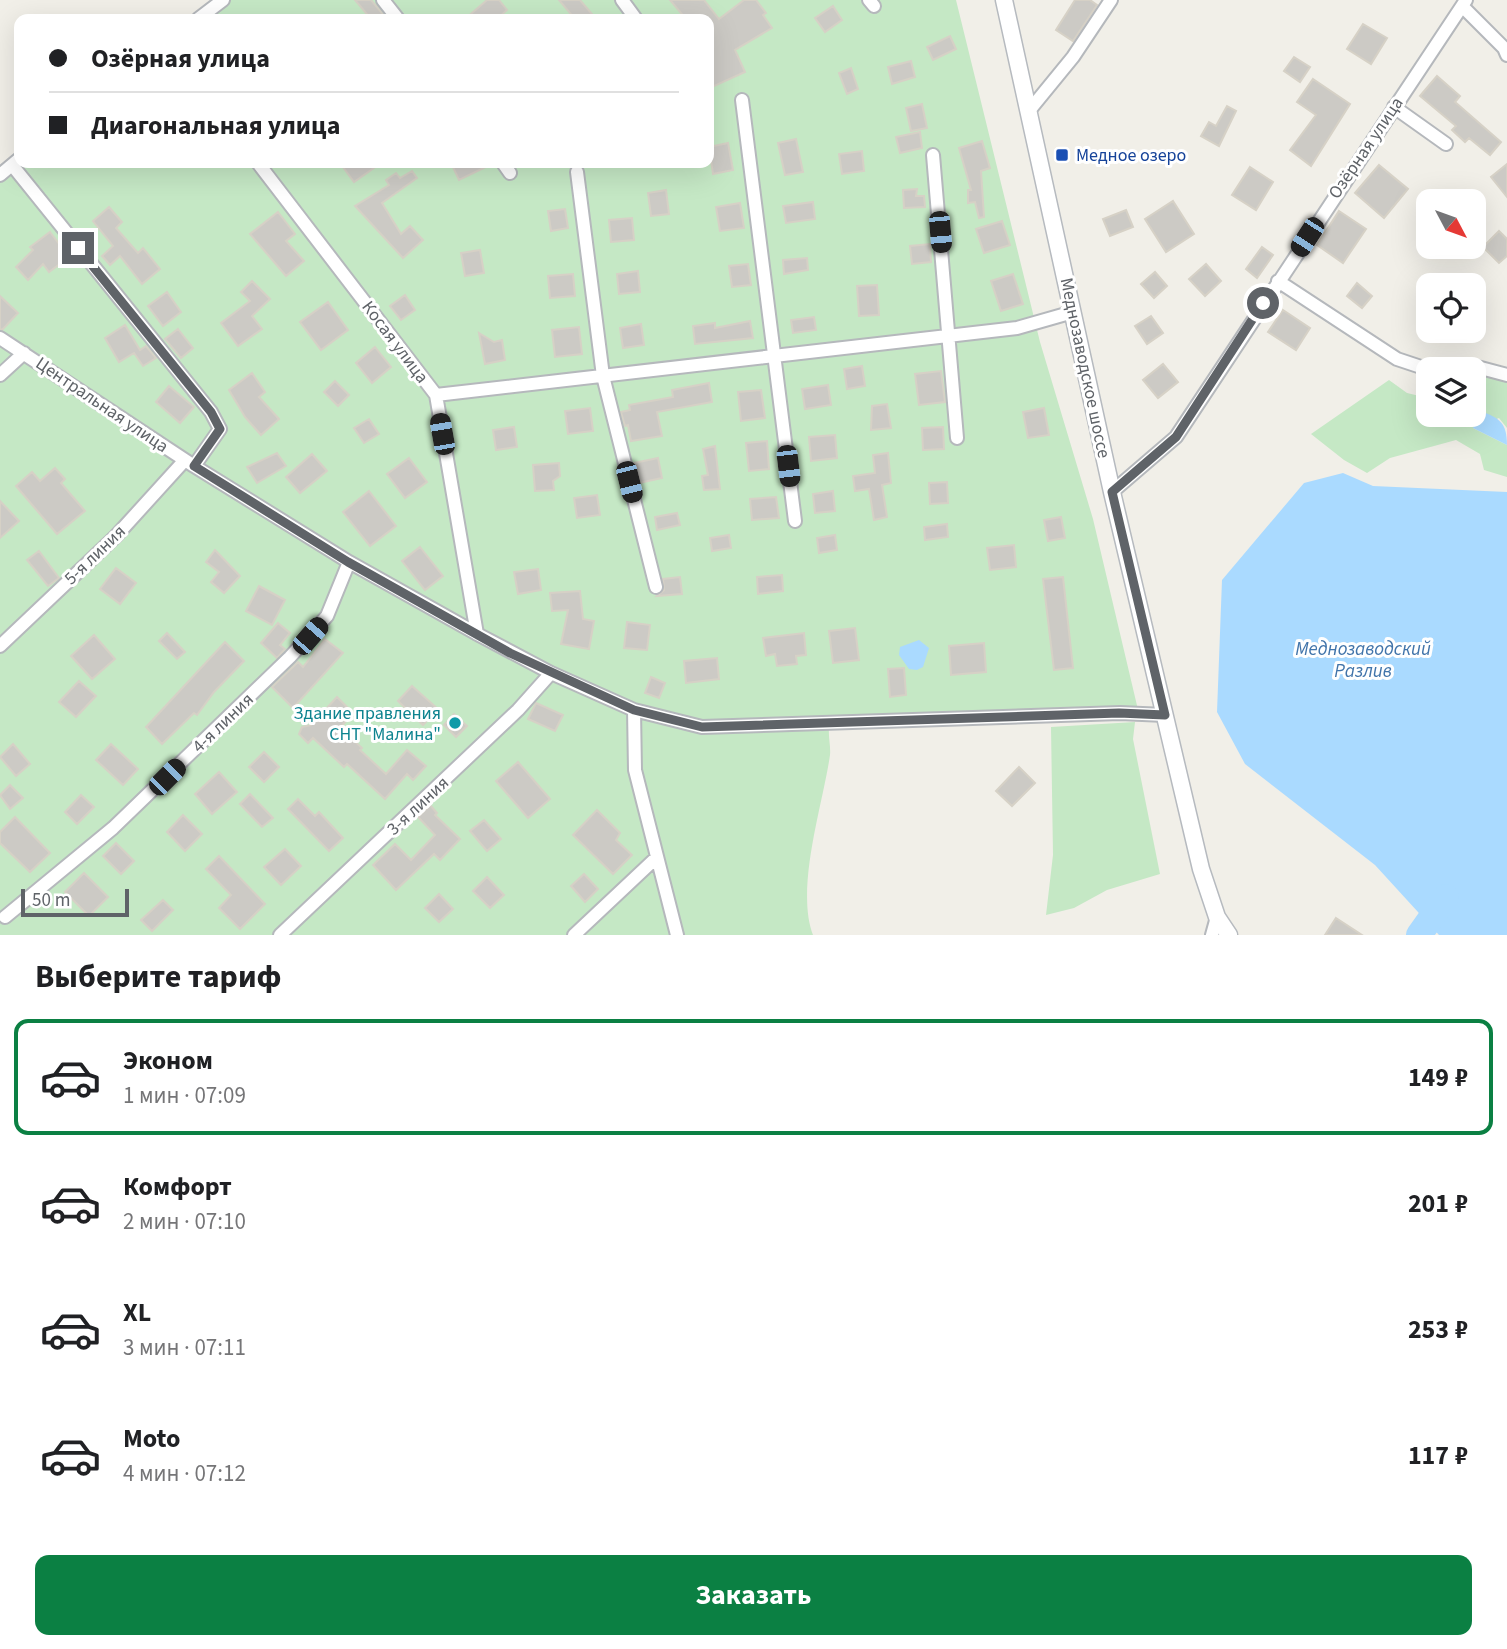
<!DOCTYPE html>
<html lang="ru">
<head>
<meta charset="utf-8">
<style>
  :root { --surface:#fff; --page:#f2f2f2; --text:#202124; --muted:#757577; --line:#e0e0e0; --accent:#0b8043 }
  body { margin:0; font-family:"Source Sans 3",sans-serif; background:var(--page); color:var(--text); height:100vh; display:flex; flex-direction:column; font-size:26px; white-space:nowrap }
  * { box-sizing:border-box; margin:0 }
  p { font-size:23px; color:var(--muted) }
  .icon { flex:none; width:38px; height:38px; fill:none; stroke:currentColor; stroke-width:2; stroke-linecap:round; stroke-linejoin:round }
  .map { position:relative; height:935px; overflow:hidden }
  .side { display:flex; flex-direction:column; background:var(--surface); flex:1 }
  .side>* { flex:none }
  .banner { position:absolute; left:14px; top:14px; width:700px; height:154px; border-radius:14px; box-shadow:0 7px 28px #0002; display:grid; align-content:center; height:154px; padding:0 35px; background:var(--surface) }
  .needle { width:46px; rotate:131deg }
  .fabs { position:absolute; left:1416px; top:189px; display:grid; gap:14px }
  .fabs a { display:grid; place-items:center; width:70px; height:70px; border-radius:14px; background:var(--surface); box-shadow:0 7px 28px #0002; font-size:35px }
  .scale { position:absolute; left:21px; bottom:18px; width:108px; box-sizing:border-box; padding-left:7px; border:4px solid #5f6368; border-top:0; font-size:19px; line-height:24px; white-space:nowrap; color:#5f6368; -webkit-text-stroke:5px #fff; paint-order:stroke }
  .end { position:absolute; width:32px; height:32px; margin:-16px; border:9px solid #5f6368; background:#fff; box-shadow:0 0 0 4px #fff }
  .from { border-radius:50% }
  .car { position:absolute; width:21px; height:42px; margin:-21px -10px; border-radius:9px; box-shadow:0 0 5px 2px #0007; background:linear-gradient(#222 24%,#8ab4d8 0 40%,#222 0 76%,#8ab4d8 0 86%,#222 0) }
  .banner b { display:flex; align-items:center; gap:24px; height:66px; font-size:26px }
  .banner b+b { border-top:2px solid var(--line) }
  .banner i { width:18px; height:18px; background:var(--text) }
  ul { padding:0; list-style:none }
  li { display:flex; align-items:center; gap:21px; height:116px; margin:0 14px 10px; padding:0 21px; border:4px solid transparent; border-radius:14px }
  li div { flex:1 }
  li b { display:block; font-size:26px }
  li em { font-style:normal; font-weight:700 }
  li.on { border-color:var(--accent) }
  li>.icon { width:63px; height:63px; stroke-width:1.5 }
  h2 { padding:0 35px; font-size:32px; line-height:84px }
  .button { display:flex; gap:14px; margin-top:auto; padding:14px 35px }
  .button a { flex:1; height:80px; border-radius:14px; background:var(--accent); color:#fff; font-size:28px; font-weight:700; line-height:80px; text-align:center }
  .map>svg:first-child { display:block }
</style>
</head>
<body>
<div class="map">
<svg width="1507" height="935" viewBox="0 0 1507 935">
  <rect width="100%" height="100%" fill="#f1efe8"/>
  <path fill="#c5e8c5" d="M223 0H956L1040 342 1093 519 1139 714 830 723C827 734 831 744 830 755 823 804 795 888 813 935H0V175L19 163H709V19H198Z
    M1474 369 1507 375V428L1499 418 1473 428 1507 445V477L1484 470 1480 454 1456 440 1390 458 1367 473 1344 460 1311 434 1389 380 1407 393 1428 398V415H1474Z
    M1135 722 1133 739 1160 874 1107 890 1074 908 1046 915 1053 855 1051 727Z"/>
  <path fill="#aadaff" d="M1480 411C1500 418 1507 423 1507 445L1473 428Z
    M1343 473 1373 486 1507 492V935H1439L1375 865 1245 764 1217 712 1222 580 1304 483Z
    M919 640 929 648 923 667 917 670 909 669 899 655 900 647Z"/>
  <g fill="none" stroke-linecap="round" stroke-linejoin="round">
    <path stroke="#aadaff" stroke-width="26" d="M1419 935 1446 897"/>
  </g>
  <path fill="#cccac5" stroke="#d6d1c6" stroke-width="2" d="M355 0H371L387 19H371Z
    M487 0H499L507 10 497 19H465Z
    M559 0H580L592 14 585 19H575Z
    M670 0H704L719 19 744 0H756L766 13 763 15 772 28 735 50 745 72 712 87 709 81V19H686Z
    M1075 0H1090L1097 5 1073 41 1056 30Z
    M833 6 842 20 825 32 815 18Z
    M1363 24 1387 38 1371 64 1347 49Z
    M950 36 956 49 933 60 927 47Z
    M1294 57 1310 67 1300 82 1284 71Z
    M911 61 915 77 892 84 888 67Z
    M851 68 858 89 847 94 839 73Z
    M1437 76 1460 96 1455 102 1501 142 1490 155 1469 138 1465 142 1452 130 1456 126 1420 96Z
    M1313 79 1350 104 1311 166 1290 150 1316 115 1297 102Z
    M922 104 927 128 911 131 906 108Z
    M1227 106 1236 111 1219 146 1201 136 1209 122 1216 126Z
    M920 132 922 148 900 153 896 137Z
    M796 139 803 172 785 175 778 143Z
    M982 141 990 168 981 171 984 217 979 218 975 202 968 203V190H971L959 148Z
    M728 143 733 170 713 174 709 147Z
    M862 151 864 171 842 174 839 154Z
    M340 163H381L354 182Z
    M451 163H494L459 180Z
    M1507 164V197L1491 177Z
    M1379 165 1408 189 1384 218 1355 193Z
    M1250 167 1273 182 1256 210 1232 195Z
    M412 171 417 178 382 203 401 234 410 226 423 240 403 258 355 206 389 185 386 180 396 173 400 178Z
    M917 189 916 196H924L925 207 904 208 903 190Z
    M666 190 669 214 651 216 648 193Z
    M1173 201 1194 234 1166 252 1145 219Z
    M813 202 815 219 786 223 783 206Z
    M740 203 744 228 720 231 716 207Z
    M109 207 122 222 116 228 138 253 143 248 160 269 142 284 120 256 110 265 102 256 113 246 93 221Z
    M565 209 568 228 551 231 548 211Z
    M1126 210 1133 227 1110 236 1103 219Z
    M1339 211 1366 229 1343 263 1317 245Z
    M278 212 295 234 286 241 304 261 286 276 250 234Z
    M632 218 634 240 611 242 609 220Z
    M1002 221 1010 245 984 253 976 229Z
    M1499 231 1507 239V256L1499 263 1483 247Z
    M50 232 69 257 49 272 43 264 28 280 16 267 33 250 30 247Z
    M930 244 931 262 912 264 910 246Z
    M1262 247 1273 255 1257 278 1246 269Z
    M480 250 484 273 465 276 461 253Z
    M807 258 808 270 784 274 783 260Z
    M748 264 751 285 732 287 729 266Z
    M1206 264 1221 281 1205 296 1189 279Z
    M638 271 640 292 619 294 617 274Z
    M1155 272 1167 286 1154 298 1141 284Z
    M573 274 575 296 550 298 548 276Z
    M1013 274 1023 304 1001 311 991 281Z
    M252 281 270 299 252 316 262 329 238 346 221 323 250 301 241 292Z
    M1357 283 1372 296 1362 308 1347 296Z
    M877 285 879 315 859 316 857 286Z
    M167 292 181 312 163 326 148 306Z
    M405 295 415 310 401 320 390 306Z
    M0 296 18 313 2 330 0 329Z
    M328 302 348 330 321 350 300 322Z
    M1283 310 1310 328 1296 350 1268 332Z
    M1151 316 1163 333 1147 344 1135 326Z
    M814 317 816 330 793 333 791 320Z
    M750 321 753 338 695 344 693 326 715 323V328Z
    M641 324 644 345 623 348 620 328Z
    M125 325 140 350 146 346 156 358 143 366 134 353 119 362 105 338Z
    M579 327 582 354 555 357 552 330Z
    M178 329 193 348 181 358 165 339Z
    M479 333 494 342 502 340 505 360 485 364Z
    M375 347 391 367 372 383 356 363Z
    M1163 364 1178 382 1158 398 1143 380Z
    M862 366 865 386 847 389 844 369Z
    M941 371 945 402 919 405 915 374Z
    M252 373 265 392 259 397 279 419 261 435 245 417 229 390Z
    M335 381 349 395 338 406 324 392Z
    M709 383 712 402 657 412 662 436 631 441 628 425 625 426 621 412 630 410 629 405 673 397 672 390Z
    M828 385 831 405 805 409 802 389Z
    M169 386 194 407 180 423 156 402Z
    M761 390 765 418 741 421 738 392Z
    M887 404 891 428 871 430 872 406Z
    M590 408 593 431 568 434 565 411Z
    M1044 408 1049 435 1028 438 1023 412Z
    M369 419 379 434 364 443 354 428Z
    M514 427 517 447 496 450 493 430Z
    M943 427 944 449 923 450 922 428Z
    M835 435 837 458 811 461 809 437Z
    M767 441 769 469 749 471 746 443Z
    M715 446 720 489 704 490 702 476 708 475 703 449Z
    M277 453 286 466 257 483 247 467Z
    M888 453 891 483 882 485 887 517 874 520 869 489 855 491 853 476 875 473 873 455Z
    M312 454 327 471 300 493 286 477Z
    M409 458 427 482 405 498 387 474Z
    M658 458 662 478 639 483 634 463Z
    M559 463 560 476 553 481 554 490 535 491 533 465Z
    M55 468 65 479 61 483 85 511 57 534 16 486 32 472 40 481Z
    M947 482 948 503 930 504 929 483Z
    M369 491 396 526 370 546 343 512Z
    M833 491 835 511 815 513 813 494Z
    M597 495 600 515 577 518 574 498Z
    M776 497 779 518 752 520 750 499Z
    M0 501 19 521 0 538Z
    M677 513 680 525 657 530 655 517Z
    M1061 517 1065 538 1048 541 1044 520Z
    M947 524 948 537 925 540 924 527Z
    M729 535 731 548 712 551 710 538Z
    M835 535 837 550 819 553 817 538Z
    M1014 545 1016 567 990 570 987 548Z
    M420 547 443 576 425 590 402 561Z
    M215 550 240 576 224 593 211 582 219 572 206 562Z
    M39 551 59 578 48 586 27 560Z
    M116 568 136 583 120 604 100 589Z
    M538 569 541 590 518 594 514 572Z
    M782 575 783 591 758 594 757 577Z
    M680 577 682 594 657 596 664 590 663 579Z
    M1063 577 1073 668 1054 670 1043 579Z
    M259 586 285 600 272 625 246 611Z
    M580 591 583 619 594 621 589 649 561 644 568 610 552 611 550 593Z
    M627 622 650 625 647 650 624 648Z
    M278 623 290 633 280 645 285 649 277 658 261 643Z
    M855 628 859 660 833 663 829 631Z
    M167 633 185 652 177 659 159 641Z
    M804 633 806 655 796 656 797 664 777 666 775 654 766 656 763 638Z
    M94 635 115 659 92 679 71 656Z
    M325 639 343 653 293 708 272 687 298 662 303 667Z
    M225 642 244 661 214 692 197 715 194 713 162 744 146 727Z
    M984 643 986 672 951 675 949 646Z
    M717 658 719 679 686 683 684 661Z
    M904 668 906 695 890 697 888 669Z
    M651 677 665 683 659 698 645 693Z
    M79 681 96 696 76 717 59 702Z
    M412 686 438 709 423 725 398 701Z
    M337 697 353 713 340 728 362 748 360 750 386 774 407 750 426 766 413 780 407 774 385 799 347 764 344 767 313 738 308 743 299 734 302 727 311 725Z
    M536 703 563 715 555 731 528 719Z
    M454 714 467 726 456 737 444 725Z
    M13 744 30 764 16 776 0 757Z
    M111 744 138 769 123 785 96 760Z
    M264 752 279 767 264 782 249 767Z
    M518 762 550 799 528 818 496 781Z
    M1019 767 1035 783 1012 806 996 791Z
    M219 772 237 792 212 814 195 794Z
    M10 785 23 798 10 809 0 795Z
    M250 794 273 818 262 827 240 804Z
    M81 795 94 807 77 824 65 812Z
    M298 799 315 816 319 812 343 838 329 851 288 809Z
    M430 805 437 813 435 815 460 839 440 860 434 854 396 890 373 865 395 844 411 860 435 835 418 817Z
    M597 810 620 833 616 840 632 855 613 874 573 835Z
    M183 815 202 834 185 851 167 832Z
    M15 817 50 853 30 872 0 843V832Z
    M484 820 501 839 487 851 470 831Z
    M116 843 134 861 121 874 103 856Z
    M285 849 301 866 281 885 264 867Z
    M219 856 265 904 240 929 219 908 231 895 206 869Z
    M84 873 108 897 89 916 65 892Z
    M584 874 598 889 585 902 571 886Z
    M487 877 504 895 490 908 473 891Z
    M439 894 453 909 439 922 425 908Z
    M163 900 173 910 152 931 141 920Z
    M1336 918 1362 935H1325Z"/>
  <g fill="none" stroke-linecap="round" stroke-linejoin="round">
    <defs>
      <path id="minor" d="M383 0 398 19
        M622 0 636 19
        M869 0 874 6
        M1462 6 1504 48 1507 55
        M198 19 223 0
        M742 100 795 521
        M1394 107 1446 144
        M1028 112 1073 57 1111 0
        M933 155 957 438
        M258 163 436 395 477 634
        M503 163 510 173
        M12 165 211 412 220 429 194 466
        M577 172 603 376 656 587
        M0 175 19 159
        M1278 281 1397 359 1421 367H1477L1507 375
        M0 338 194 466 349 562 481 636 551 673 634 710 702 727 1120 713 1165 715
        M0 375 24 353
        M436 395 1017 328 1073 312
        M1112 492 1176 437 1466 0
        M0 646 116 536 185 460
        M634 710 635 770 677 935
        M5 917 113 828 290 657 327 616 349 562
        M280 935 518 710 551 673
        M574 935 656 858
        M1212 935 1217 917"/>
      <path id="secondary" d="M1004 0 1112 492 1201 869 1217 917 1229 935"/>
    </defs>
    <use href="#minor" stroke="#b5b8bc" stroke-width="16"/>
    <use href="#secondary" stroke="#b6babf" stroke-width="19"/>
    <use href="#minor" stroke="#fff" stroke-width="12"/>
    <use href="#secondary" stroke="#fff" stroke-width="16"/>
  </g>
  <g fill="none" stroke-linecap="round" stroke-linejoin="round">
    <path stroke="#5f6368" stroke-width="9" d="M78 248 211 412 220 429 194 466 348 562 510 653 634 710 702 727 1119 713 1165 715 1112 492 1176 437 1263 303"/>
  </g>
  <rect fill="#1a4fb4" stroke="#fff" stroke-width="2.5" x="1055" y="148" width="14" height="14" rx="3.5"/>
  <circle fill="#0f9aa8" stroke="#fff" stroke-width="2.5" cx="455" cy="723" r="7"/>
  <g text-anchor="middle" dominant-baseline="central" stroke-width="6" stroke-linejoin="round" paint-order="stroke">
    <g font-size="18" fill="#5f6368" stroke="#fff">
      <text transform="translate(1366 148) rotate(-56)">Озёрная улица</text>
      <text transform="translate(395 342) rotate(53)">Косая улица</text>
      <text transform="translate(1085 368) rotate(78)">Меднозаводское шоссе</text>
      <text transform="translate(102 405) rotate(34)">Центральная улица</text>
      <text transform="translate(95 555) rotate(-44)">5-я линия</text>
      <text transform="translate(223 723) rotate(-44)">4-я линия</text>
      <text transform="translate(418 806) rotate(-43)">3-я линия</text>
    </g>
    <g font-size="18" fill="#164399" stroke="#fff" text-anchor="start">
      <text x="1076" y="155">Медное озеро</text>
    </g>
    <g font-size="18" fill="#0d838f" stroke="#fff" text-anchor="end">
      <text x="441" y="713">Здание правления<tspan x="441" dy="21">СНТ "Малина"</tspan></text>
    </g>
    <g font-size="19" font-style="italic" fill="#4174aa" stroke="#fff">
      <text x="1363" y="649">Меднозаводский<tspan x="1363" dy="22">Разлив</tspan></text>
    </g>
  </g>
</svg>
<div class="fabs">
<a><svg class="needle" viewBox="-14 -14 28 28"><path d="M0-13l5 13h-10z" fill="#e53935"/><path d="M0 13l5-13h-10z" fill="#757577"/></svg></a>
<a><svg class="icon" aria-label="locate" viewBox="0 0 24 24"><circle cx="12" cy="12" r="6"/><path d="M12 2v4M12 18v4M2 12h4M18 12h4"/></svg></a>
<a><svg class="icon" aria-label="layers" viewBox="0 0 24 24"><path d="M12 4l9 5-9 5-9-5zM3 14l9 5 9-5"/></svg></a>
</div>
<div class="scale">50 m</div>
<i class="end from" style="left:1263px;top:303px"></i>
<i class="end" style="left:78px;top:248px"></i>
<i class="car" style="left:940px;top:232px;rotate:175deg"></i>
<i class="car" style="left:1307px;top:237px;rotate:213deg"></i>
<i class="car" style="left:442px;top:434px;rotate:350deg"></i>
<i class="car" style="left:788px;top:466px;rotate:173deg"></i>
<i class="car" style="left:629px;top:482px;rotate:166deg"></i>
<i class="car" style="left:310px;top:636px;rotate:41deg"></i>
<i class="car" style="left:167px;top:777px;rotate:45deg"></i>
<div class="banner">
<b><i class="from"></i>Озёрная улица</b>
<b><i></i>Диагональная улица</b>
</div>
</div>
<section class="side">
<h2>Выберите тариф</h2>
<ul>
<li class="on"><svg class="icon" aria-label="car" viewBox="0 0 24 24"><path d="M5 17H2v-5l4-1 3-4h7l3 4 3 1v5h-3M9 17h6M6 11h13"/><circle cx="7" cy="17" r="2"/><circle cx="17" cy="17" r="2"/></svg><div><b>Эконом</b><p>1 мин · 07:09</p></div><em>149 ₽</em></li>
<li><svg class="icon" aria-label="car" viewBox="0 0 24 24"><path d="M5 17H2v-5l4-1 3-4h7l3 4 3 1v5h-3M9 17h6M6 11h13"/><circle cx="7" cy="17" r="2"/><circle cx="17" cy="17" r="2"/></svg><div><b>Комфорт</b><p>2 мин · 07:10</p></div><em>201 ₽</em></li>
<li><svg class="icon" aria-label="car" viewBox="0 0 24 24"><path d="M5 17H2v-5l4-1 3-4h7l3 4 3 1v5h-3M9 17h6M6 11h13"/><circle cx="7" cy="17" r="2"/><circle cx="17" cy="17" r="2"/></svg><div><b>XL</b><p>3 мин · 07:11</p></div><em>253 ₽</em></li>
<li><svg class="icon" aria-label="car" viewBox="0 0 24 24"><path d="M5 17H2v-5l4-1 3-4h7l3 4 3 1v5h-3M9 17h6M6 11h13"/><circle cx="7" cy="17" r="2"/><circle cx="17" cy="17" r="2"/></svg><div><b>Moto</b><p>4 мин · 07:12</p></div><em>117 ₽</em></li>
</ul>
<div class="button"><a>Заказать</a></div>
</section>
</body>
</html>
